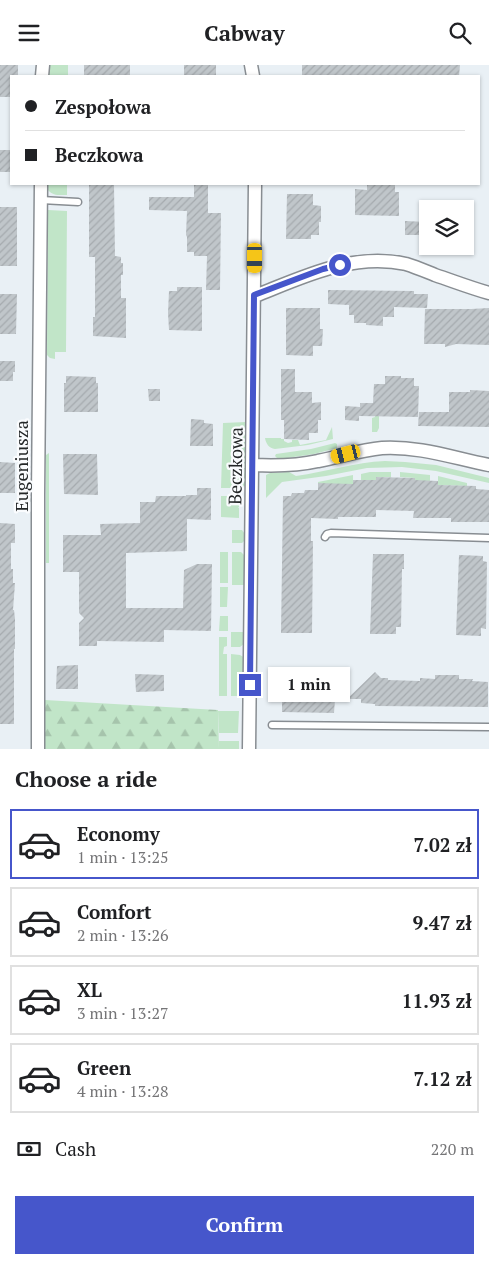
<!DOCTYPE html>
<html lang="en">
<head>
<meta charset="utf-8">
<style>
  :root { --surface:#fff; --page:#f2f2f2; --text:#202124; --muted:#757577; --line:#e0e0e0; --accent:#4656cb }
  body { margin:0; font-family:"PT Serif",serif; background:var(--page); color:var(--text); height:100vh; display:flex; flex-direction:column; font-size:19px; white-space:nowrap }
  * { box-sizing:border-box; margin:0 }
  p { font-size:16px; color:var(--muted) }
  .icon { flex:none; width:28px; height:28px; fill:none; stroke:currentColor; stroke-width:2; stroke-linecap:round; stroke-linejoin:round }
  .map { position:relative; height:684px; overflow:hidden }
  .panel { display:flex; flex-direction:column; background:var(--surface); flex:1 }
  .panel>* { flex:none }
  .top-card { position:absolute; left:10px; top:10px; width:470px; height:110px; border-radius:0px; box-shadow:0 1px 4px #0004; display:grid; align-content:center; height:110px; padding:0 15px; background:var(--surface) }
  .buttons { position:absolute; left:419px; top:135px; display:grid; gap:10px }
  .buttons a { display:grid; place-items:center; width:55px; height:55px; border-radius:0px; background:var(--surface); box-shadow:0 1px 4px #0004; font-size:25px }
  .end { position:absolute; width:22px; height:22px; margin:-11px; border:6px solid #4656cb; background:#fff; box-shadow:0 0 0 2px #fff }
  .from { border-radius:50% }
  .bubble { position:absolute; height:35px; border-radius:0px; background:var(--surface); box-shadow:0 1px 4px #0004; font-size:16px; font-weight:800; line-height:35px; text-align:center }
  .car { position:absolute; width:15px; height:30px; margin:-15px -8px; border-radius:6px; box-shadow:0 0 4px 1px #0007; background:linear-gradient(#f5c518 24%,#345 0 40%,#f5c518 0 76%,#345 0 86%,#f5c518 0) }
  .top-card b { display:flex; align-items:center; gap:18px; height:48px; font-size:19px }
  .top-card b+b { border-top:1px solid var(--line) }
  .top-card i { width:12px; height:12px; background:var(--text) }
  ul { padding:0; list-style:none }
  li { display:flex; align-items:center; gap:15px; height:70px; margin:0 10px 8px; padding:0 5px; border:2px solid var(--line); border-radius:0px }
  li div { flex:1 }
  li b { display:block; font-size:19px }
  li em { font-style:normal; font-weight:800 }
  li.on { border-color:var(--accent) }
  li>.icon { width:45px; height:45px; stroke-width:1.5 }
  h2 { padding:0 15px; font-size:22px; line-height:60px }
  .pay { display:flex; align-items:center; gap:12px; height:55px; padding:0 15px; font-size:19px }
  .pay p { margin-inline-start:auto }
  .action { display:flex; gap:10px; margin-top:auto; padding:10px 15px }
  .action a { flex:1; height:58px; border-radius:0px; background:var(--accent); color:#fff; font-size:20px; font-weight:800; line-height:58px; text-align:center }
  header { display:flex; justify-content:space-between; align-items:center; height:65px; padding:0 15px; background:var(--surface); font-size:22px; font-weight:800 }
  .map>svg:first-child { display:block }
</style>
</head>
<body>
<header><svg class="icon" aria-label="menu" viewBox="0 0 24 24"><path d="M4 6h16M4 12h16M4 18h16"/></svg>Cabway<svg class="icon" aria-label="search" viewBox="0 0 24 24"><circle cx="10" cy="10" r="6"/><path d="M15 15l6 6"/></svg></header>
<div class="map">
<svg width="489" height="684" viewBox="0 0 489 684">
  <defs>
    <pattern id="forest-firs" width="22" height="20" patternUnits="userSpaceOnUse" patternTransform="scale(1.25)"><rect width="22" height="20" fill="#c1e5c8"/><path d="M5 1l3.5 6h-7zM16 11l3.5 6h-7z" fill="#a6c4ac"/></pattern>
    <pattern id="building-hatch" width="6" height="6" patternUnits="userSpaceOnUse" patternTransform="scale(1.25)"><rect width="6" height="6" fill="#c0c6ca"/><path d="M-1 1l2-2M0 6l6-6M5 7l2-2" fill="none" stroke="#a5aaae"/></pattern>
  </defs>
  <rect width="100%" height="100%" fill="#e9f0f5"/>
  <path fill="#c1e5c8" d="M48 0H68V11H48Z
    M48 119H67V130C59 130 53 131 48 125Z
    M48 145 67 146 66 287H55V294L50 293 47 290Z
    M375 346H379V363L377 367H372V353L375 352Z
    M246 357V420L242 423H221L223 358Z
    M332 362 333 374 308 380 275 384C269 383 266 379 265 373H281V374H284V376L288 378 292 377V375H298L300 380 326 375Z
    M335 378 337 379V383L314 389 280 394 277 393 275 391 276 389 311 384Z
    M49 388V498H46V390Z
    M385 396 405 397 436 400 489 413V418L436 406 402 402 367 403 326 411 282 417 266 433V410L270 408 289 407 296 411C326 407 355 397 385 396Z
    M370 407H391V412H376V419H361V409Z
    M400 407 430 410V420H415V413L400 412Z
    M353 410V419H338L337 423 318 418V417Z
    M438 411 467 418V421L438 420Z
    M221 431H240L239 442H238L239 443V453L221 452Z
    M232 465H242L245 469V475L242 478H232Z
    M220 487H228V518H220Z
    M232 487H241L245 491V520H232Z
    M220 522H228L227 542H220Z
    M220 551H228V566H219Z
    M231 567H245V578L240 582H231Z
    M219 572H227V581L224 582 223 589H227V631H219Z
    M231 589 240 590 245 593 244 628 240 631H231Z
    M218 646H239L238 668H219Z
    M219 676H239V684H219Z"/>
  <path fill="url(#forest-firs)" d="M45 635 218 645 219 684H44Z"/>
  <path fill="url(#building-hatch)" d="M0 0H18V11H11V32H0Z
    M84 0H130V11H84Z
    M184 0H216V11H184Z
    M302 0H460L459 11H302Z
    M0 85H11V107H0Z
    M89 119 114 120 115 191 121 192V198H123V210H121V233H126V273L93 271V252H95V192H89Z
    M194 119H208V148H221L220 225H206L207 191H194V187H187V172L186 170 187 146 149 145V132H194Z
    M367 119H395V127H399V151L355 150V124L367 125Z
    M287 129H313V140L321 141V157H319V170H311V174H286Z
    M0 142H17V201H0Z
    M405 156 427 157V170H405Z
    M177 222H202V266L169 265 168 248 169 226H177Z
    M328 225 414 226V229H428L427 243 394 242V252H383V261L366 260V258H354V250H349V240L328 239Z
    M0 229H17L16 269H0Z
    M286 243H320V264H323L322 281H313V291L286 290Z
    M489 243V280L456 279 445 282V279H424L425 244H471Z
    M0 296H15V307H13V316H0Z
    M281 304H295V327H312V338L321 337V355H318V368H309V375L284 374V355H281Z
    M66 311 96 312V318H98V347H64V318H66Z
    M385 311H401V313H414V321H419L418 352 359 351V356L345 355V341L360 342V338H373L374 319H385Z
    M148 324H160V336H149Z
    M470 325 489 326V362L418 361 419 347H449V327H470Z
    M191 354 204 355V358L213 359V381H190Z
    M63 389H97L98 430 64 429Z
    M0 397 15 398V428H0Z
    M376 412 415 413V415L438 416V420L476 421V424L489 425V457H451V453H413L414 446 376 445V452H338V454L311 453V476H313L312 568H281L283 431H291L292 428H304L305 425H318V418L353 419V415H376Z
    M197 423H211V455L187 454V486L126 488V543H183L184 505 197 499H212L211 566 164 565V577L97 576V581H79V558L84 553 79 548V507H63V470H101L100 459 140 458V437H155L156 431H186V430H197Z
    M0 458 15 459V478H11V504H13V518H15L13 545H14L15 554V584H14V659H0Z
    M373 489H404V504H402L401 562H396V569H370Z
    M459 490 483 491V496L487 497 486 564 481 563V571L456 570Z
    M78 600V624H56L57 601Z
    M375 607 381 613H388V615L420 616V613L435 614V610H459V614H473L472 616 488 617V642L375 641V639L361 638V634H347Z
    M135 609 164 610V626L136 627Z
    M278 611 338 612V614H345V634H335L334 648 282 647V633H271V614H278Z"/>
  <g fill="none" stroke-linecap="round" stroke-linejoin="round">
    <defs>
      <path id="service" d="M41 135 78 137
        M325 472 327 469 331 468 489 473
        M272 660 489 662"/>
      <path id="minor" d="M251 0 253 11
        M42 11 43 0
        M255 231C303 212 353 187 406 199 416 202 425 206 435 210 453 216 471 223 489 228
        M253 400C275 401 296 401 318 396 340 392 360 385 382 383 420 381 453 393 489 400
        M38 684V430L41 119
        M249 684 255 119"/>
    </defs>
    <use href="#service" stroke="#888d92" stroke-width="9"/>
    <use href="#minor" stroke="#888d92" stroke-width="15"/>
    <use href="#service" stroke="#fff" stroke-width="6"/>
    <use href="#minor" stroke="#fff" stroke-width="12"/>
  </g>
  <g fill="none" stroke-linecap="round" stroke-linejoin="round">
    <path stroke="#4656cb" stroke-width="6" d="M250 620 254 230 323 204 340 200"/>
  </g>
  <g text-anchor="middle" dominant-baseline="central" stroke-width="4.5" stroke-linejoin="round" paint-order="stroke">
    <g font-size="18" fill="#232627" stroke="#fafcfe">
      <text transform="translate(21 401) rotate(-90)">Eugeniusza</text>
      <text transform="translate(235 401) rotate(-89)">Beczkowa</text>
    </g>
  </g>
</svg>
<div class="buttons">
<a><svg class="icon" aria-label="layers" viewBox="0 0 24 24"><path d="M12 4l9 5-9 5-9-5zM3 14l9 5 9-5"/></svg></a>
</div>
<i class="end from" style="left:340px;top:200px"></i>
<i class="end" style="left:250px;top:620px"></i>
<div class="bubble" style="left:268px;top:602px;width:82px">1 min</div>
<i class="car" style="left:255px;top:193px;rotate:180deg"></i>
<i class="car" style="left:346px;top:389px;rotate:256deg"></i>
<div class="top-card">
<b><i class="from"></i>Zespołowa</b>
<b><i></i>Beczkowa</b>
</div>
</div>
<section class="panel">
<h2>Choose a ride</h2>
<ul>
<li class="on"><svg class="icon" aria-label="car" viewBox="0 0 24 24"><path d="M5 17H2v-5l4-1 3-4h7l3 4 3 1v5h-3M9 17h6M6 11h13"/><circle cx="7" cy="17" r="2"/><circle cx="17" cy="17" r="2"/></svg><div><b>Economy</b><p>1 min · 13:25</p></div><em>7.02 zł</em></li>
<li><svg class="icon" aria-label="car" viewBox="0 0 24 24"><path d="M5 17H2v-5l4-1 3-4h7l3 4 3 1v5h-3M9 17h6M6 11h13"/><circle cx="7" cy="17" r="2"/><circle cx="17" cy="17" r="2"/></svg><div><b>Comfort</b><p>2 min · 13:26</p></div><em>9.47 zł</em></li>
<li><svg class="icon" aria-label="car" viewBox="0 0 24 24"><path d="M5 17H2v-5l4-1 3-4h7l3 4 3 1v5h-3M9 17h6M6 11h13"/><circle cx="7" cy="17" r="2"/><circle cx="17" cy="17" r="2"/></svg><div><b>XL</b><p>3 min · 13:27</p></div><em>11.93 zł</em></li>
<li><svg class="icon" aria-label="car" viewBox="0 0 24 24"><path d="M5 17H2v-5l4-1 3-4h7l3 4 3 1v5h-3M9 17h6M6 11h13"/><circle cx="7" cy="17" r="2"/><circle cx="17" cy="17" r="2"/></svg><div><b>Green</b><p>4 min · 13:28</p></div><em>7.12 zł</em></li>
</ul>
<div class="pay"><svg class="icon" aria-label="cash" viewBox="0 0 24 24"><path d="M3 7h18v10H3z"/><circle cx="12" cy="12" r="2"/></svg>Cash<p>220 m</p></div>
<div class="action"><a>Confirm</a></div>
</section>
</body>
</html>
